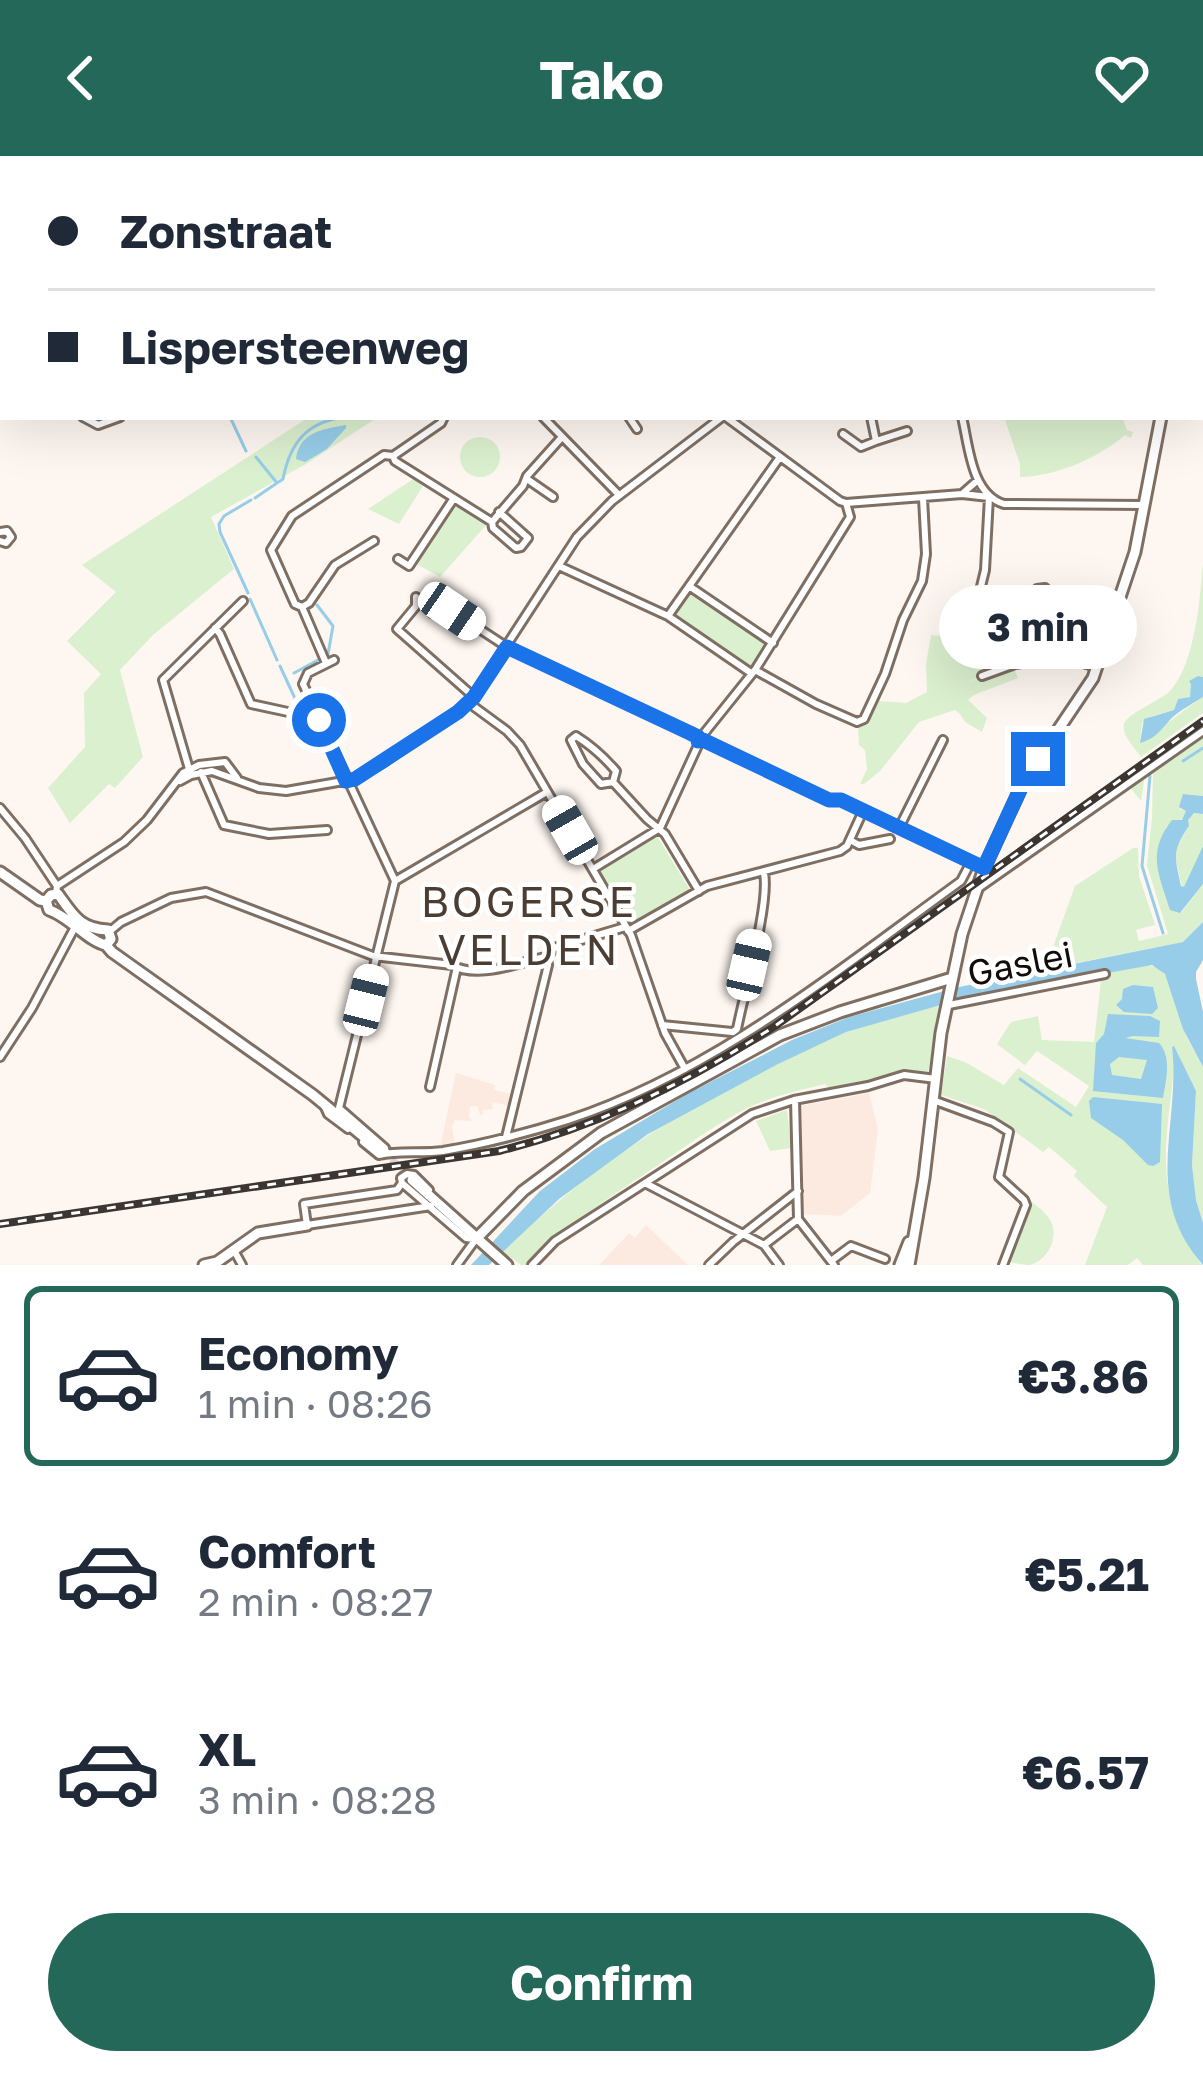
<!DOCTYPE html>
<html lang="en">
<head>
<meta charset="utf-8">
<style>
  :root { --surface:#fff; --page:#f2f2f3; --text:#1f2937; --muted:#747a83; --line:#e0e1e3; --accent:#246859 }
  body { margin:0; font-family:"Golos Text",sans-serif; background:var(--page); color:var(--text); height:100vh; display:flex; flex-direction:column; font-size:45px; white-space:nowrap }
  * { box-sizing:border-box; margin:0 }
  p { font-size:39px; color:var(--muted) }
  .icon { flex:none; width:66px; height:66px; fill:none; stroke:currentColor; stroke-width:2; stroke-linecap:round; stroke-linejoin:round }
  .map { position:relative; height:1109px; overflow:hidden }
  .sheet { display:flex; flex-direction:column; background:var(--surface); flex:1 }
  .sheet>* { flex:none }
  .top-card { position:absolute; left:0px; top:0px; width:1203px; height:264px; box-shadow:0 12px 48px #0002; display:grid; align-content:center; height:264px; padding:0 48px; background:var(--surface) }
  .end { position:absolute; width:54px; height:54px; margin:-27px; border:15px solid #1a73e8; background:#fff; box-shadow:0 0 0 6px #fff }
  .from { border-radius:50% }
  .bubble { position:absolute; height:84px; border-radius:42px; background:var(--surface); box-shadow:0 12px 48px #0002; font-size:39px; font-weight:700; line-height:84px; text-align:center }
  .car { position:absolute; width:36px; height:72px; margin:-36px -18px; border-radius:15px; box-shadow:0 0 9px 3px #0007; background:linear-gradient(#fff 24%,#345 0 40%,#fff 0 76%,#345 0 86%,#fff 0) }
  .top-card b { display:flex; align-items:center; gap:42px; height:114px; font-size:45px }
  .top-card b+b { border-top:3px solid var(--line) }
  .top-card i { width:30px; height:30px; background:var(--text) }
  ul { padding:21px 0 0; list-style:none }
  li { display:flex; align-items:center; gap:36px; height:180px; margin:0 24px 18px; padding:0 24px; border:6px solid transparent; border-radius:18px }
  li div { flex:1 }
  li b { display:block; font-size:45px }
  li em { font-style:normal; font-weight:700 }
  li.selected { border-color:var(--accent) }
  li>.icon { width:108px; height:108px; stroke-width:1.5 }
  .button { display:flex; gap:24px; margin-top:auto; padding:24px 48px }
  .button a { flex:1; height:138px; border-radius:72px; background:var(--accent); color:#fff; font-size:48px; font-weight:700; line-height:138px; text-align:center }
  header { display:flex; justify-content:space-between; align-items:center; height:156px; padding:0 48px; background:var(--accent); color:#fff; font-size:54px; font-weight:700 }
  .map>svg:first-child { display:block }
</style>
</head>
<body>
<header><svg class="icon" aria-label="back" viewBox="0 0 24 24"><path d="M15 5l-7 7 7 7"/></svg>Tako<svg class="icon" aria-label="heart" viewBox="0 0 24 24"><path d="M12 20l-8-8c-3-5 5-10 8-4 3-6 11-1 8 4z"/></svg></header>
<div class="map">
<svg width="1203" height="1109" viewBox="0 0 1203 1109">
  <rect width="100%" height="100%" fill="#fef7f1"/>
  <path fill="#fceae0" d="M456 917 495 929 494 934 511 938 509 950 492 946 493 953 483 954V959H480L477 950 470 951 469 961 472 965 455 964 452 971 455 988 440 991Z
    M869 937 878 973 870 1037 841 1060 804 1058 801 950Z
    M646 1069 688 1109H599L629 1077 635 1082Z"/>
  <path fill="#dbf0cf" d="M309 261H378L306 308 211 361 234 413 153 479 120 514 143 601 115 632 109 628 70 667 48 632 85 591 84 537 101 518 67 485 116 436 82 409Z
    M1004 261H1122L1127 274 1133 276 1131 282 1125 279C1097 303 1056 320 1020 321V308Z
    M460 301a20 20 0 1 1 40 0a20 20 0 1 1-40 0Z
    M413 323 423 330 399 368 368 353Z
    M454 346 488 367 440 421 413 406Z
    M1203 407V521L1198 520 1191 527V541L1178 543 1174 554 1152 560 1142 567 1140 584C1164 572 1180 556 1203 541V557L1141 601C1135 592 1121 579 1124 568 1127 557 1160 545 1170 535 1195 508 1200 443 1203 407Z
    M690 436 766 487 750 511 673 459Z
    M947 458 960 460 971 466 980 498 1009 507 1008 510 966 527 1013 511 1018 522 974 539 968 544 987 562 982 576 965 566 960 558 955 554 919 566 880 615 864 628H860L867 613 865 594 859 589 858 573 867 567 879 545 906 547 927 536 926 508 931 479 939 480Z
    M1203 577V640L1184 638 1180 653 1187 655 1184 662 1166 671 1181 757 1203 728V766L1183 786 1056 811 1053 791 1075 730 1133 692H1138L1139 720 1155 769 1136 774 1139 785 1168 778 1147 709 1152 662 1153 616 1150 615 1145 619 1141 645 1128 629Z
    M1194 657 1203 658V690L1185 731H1182L1174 696 1189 670 1187 664Z
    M657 680 690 734 633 769 600 715Z
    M1143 808 1159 812 1166 820 1186 880 1203 911V1067L1196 1044 1192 1009 1196 935 1172 891C1175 917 1171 940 1168 966 1162 1022 1168 1064 1202 1109H1143L1137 1102 1128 1109H1085L1107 1051 1074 1020 1077 1015 1049 991 1043 996 984 953 941 939 947 900 965 906 1004 929 1018 912 1076 951 1089 930 1037 895 1025 909 997 888 1011 866 1038 860 1042 884 1094 886 1102 816Z
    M942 848 928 916 898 915 880 923 829 932 825 928C801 934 777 939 754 949 723 963 695 984 667 1003 618 1036 568 1067 526 1109H521L503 1096C599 1000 719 929 844 877 875 864 909 857 942 848Z
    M787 954 791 992 770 995 756 965Z
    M1030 1045C1039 1051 1048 1058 1052 1068 1058 1084 1046 1106 1029 1109 1025 1109 1011 1106 1008 1106Z"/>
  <path fill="#97cde8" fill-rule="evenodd" d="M346 269V272L327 293 305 306 296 303C299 276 323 273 346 269Z
    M1198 520 1203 521V541C1194 547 1182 553 1174 560 1162 571 1158 582 1140 587L1144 563 1174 554 1178 543 1190 541 1191 528 1189 525Z
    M1183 638 1203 640V658L1194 657 1188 664 1189 670C1171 696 1175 701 1181 730L1184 731 1203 690V728L1180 757 1170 754C1159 718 1146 697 1172 664H1182L1186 655 1179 651Z
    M1203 766V804L1196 816V823L1203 856V911L1183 873 1165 818 1152 809 958 844 846 876 778 908 648 978 559 1043 489 1109H471L540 1035 595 993 687 938 792 884 849 861 959 831 1183 786Z
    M1133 829 1153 831 1158 852 1152 858 1124 856 1116 849 1122 843 1123 833Z
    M1108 858 1150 860 1160 865 1159 881 1133 880 1125 882 1159 887C1172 901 1166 924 1163 942L1093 935 1096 887 1104 878ZM1119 901 1147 904 1141 923 1112 919 1110 908Z
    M1174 890 1196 935 1192 1009 1196 1044 1203 1067V1109C1141 1039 1181 970 1172 891Z
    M1093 941 1162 948 1160 1006 1153 1010 1148 1009 1123 984 1091 962 1089 945Z"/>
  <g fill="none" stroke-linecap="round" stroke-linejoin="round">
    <path stroke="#97cde8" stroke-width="3" d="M230 261 246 295
      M277 327 283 323C290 286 308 265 346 261
      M255 342 277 327 256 301
      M248 437 220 376 219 368 224 360 251 344
      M250 443 277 504
      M317 449 333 470 328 498
      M280 510 298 549 304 552
      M294 517 318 504
      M1183 605 1203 592
      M1150 620 1142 710 1163 777
      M1020 923 1071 959"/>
    <path stroke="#dbd4ce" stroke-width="9" stroke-dasharray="9 4.5" stroke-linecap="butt" d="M381 995 412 1024"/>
    <defs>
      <path id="street" d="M318 0 319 3
        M418 0 428 3
        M761 0V3
        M1194 0 1195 3
        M108 3 114 0
        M250 3 258 0
        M577 3H596
        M1075 3 1077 0
        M1200 22 1203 32
        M0 51 3 50
        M0 114 3 113
        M1200 146 1203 147
        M0 217 3 218
        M1200 222 1203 215
        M1200 233 1203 234
        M83 261 98 269 120 261
        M543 261 619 339
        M629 261 637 273
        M726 261 840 345 846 347
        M871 261 876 285 907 275
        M962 261C969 290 971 338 1004 348L1144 349
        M843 278 861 291 876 285
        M393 300 395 305 492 366 523 330 527 320 562 281
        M527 323 553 341
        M962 338 989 341 985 414 976 451
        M846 347 962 338 978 324
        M492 366 493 372 516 392 521 391 528 382 499 356
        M0 376 7 375 11 381
        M0 385 6 387 11 381
        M398 403 409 410 454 342
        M559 410 668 460 751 517
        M689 430 773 487
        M416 441V450L397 473 474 541
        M302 451 309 447 335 409 374 385
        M447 454 432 457 427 451 435 447 443 449 507 491 698 581V585L703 584 829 644H841L984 712
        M1041 454 1033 448 1032 440 1037 433 1045 432 1053 442 1051 449 1041 454 1036 491 1044 503
        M668 460 780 301
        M215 472 220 478 251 548 288 556
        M334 504 308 517 303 528 395 725
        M326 507 302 451 295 448 271 394 292 360 384 299 393 300 441 267 444 261
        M755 514 816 548 857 566 864 563 885 518 903 464 922 425 926 398 923 342
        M982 520 1015 508 1061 501 1097 511
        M469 547 507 575 520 589 631 779 665 877 685 913
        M702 580 755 514 850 361 846 347
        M189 613 163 524 243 445
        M201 616 224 669 269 678 327 674
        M180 625 191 619 212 615 259 632 286 635 355 623 384 606 469 547 577 381 612 345 722 261
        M613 626 601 628 583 608 571 584 576 580C592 590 604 601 616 615L613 626 647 663 665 678 699 735
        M0 652 25 682 57 730
        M899 672 943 584
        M850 684 859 689 890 683
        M593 713 660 672 700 585
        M395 725 547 636
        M980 731 1203 575
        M56 738 57 730 124 686 147 664 183 617 199 609 225 606 237 622
        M628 775 707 730 840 695 847 690 863 655
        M109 776 121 766 171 742 206 736 373 800 452 809C476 823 516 808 541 802L547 801 554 792 625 771
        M949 849 1105 818
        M662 869 732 876
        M733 876 737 873C744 837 770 747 764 717
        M0 901 32 852 76 769
        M430 931 457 811
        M795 944 798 1063
        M933 944 993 966 1009 976 999 1021 1024 1044 1026 1049 1003 1109
        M324 949 328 958 348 973
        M506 981 548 809 547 801
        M363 986 379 999C398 994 422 998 443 995 485 988 527 977 568 964 714 916 838 814 961 725L971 706
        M386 997 385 992 339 952 395 725
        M402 1027 466 1082 473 1083
        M645 1027 764 1089 779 1109
        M429 1034 414 1019 407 1018 401 1022 402 1027 397 1034 304 1048 307 1069 431 1050
        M798 1063 834 1109
        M764 1089 798 1063
        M236 1098 242 1109
        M831 1105 851 1090 885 1103
        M457 1109 476 1083
        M532 1109 555 1085 752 958 794 944 868 930 904 919 936 923
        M709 1109 733 1086 798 1035"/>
      <path id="secondary" d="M966 0 971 3
        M1179 3V0
        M0 716 40 744 46 745 51 739 58 738C73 759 80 773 108 774L111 783 106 789 112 796 313 939 381 995
        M46 745 49 754C70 761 89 786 106 789
        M412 1024 507 1109
        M476 1083 523 1035 601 977 780 879 840 856 952 822
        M204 1109 217 1106 258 1077 307 1069
        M900 1109 909 1086
        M909 1109 924 1022 941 877 962 778 984 712 1025 623 1093 522 1135 396 1161 261"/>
      <path id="highway" d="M166 3 173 0
        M194 3 201 0
        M0 76 3 75
        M0 89 3 88"/>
    </defs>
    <use href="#street" stroke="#7f6f63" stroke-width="12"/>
    <use href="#secondary" stroke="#7f6f63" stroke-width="15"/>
    <use href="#highway" stroke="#d4d3d3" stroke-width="20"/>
    <use href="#street" stroke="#fff" stroke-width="6"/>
    <use href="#secondary" stroke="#fff" stroke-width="9"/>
    <use href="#highway" stroke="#2fa9d0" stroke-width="14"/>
    <defs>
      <path id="rail" d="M0 1068 499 995C598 971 690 925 775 870L1203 565"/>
    </defs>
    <use href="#rail" stroke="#3c3632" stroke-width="8"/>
    <use href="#rail" stroke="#fff" stroke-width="3" stroke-dasharray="9" stroke-linecap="butt"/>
  </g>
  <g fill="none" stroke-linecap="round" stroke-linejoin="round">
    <path stroke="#1a73e8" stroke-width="15" d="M319 564 346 625 355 623 458 556 474 541 507 491 690 577 698 581V585L703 584 829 644H841L984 712 1025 623 1038 603"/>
  </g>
  <g text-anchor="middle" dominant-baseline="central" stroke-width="9" stroke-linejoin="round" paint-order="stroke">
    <g font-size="36" fill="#120c08" stroke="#fff">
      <text transform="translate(1020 807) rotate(-11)">Gaslei</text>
    </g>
    <g font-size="42" letter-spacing="3" fill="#4c3d32" stroke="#fff">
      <text x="529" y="745">BOGERSE<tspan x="529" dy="48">VELDEN</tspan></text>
    </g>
  </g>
</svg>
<i class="end from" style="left:319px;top:564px"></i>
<i class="end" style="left:1038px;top:603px"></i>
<div class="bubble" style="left:939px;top:429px;width:198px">3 min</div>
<i class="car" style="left:452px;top:455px;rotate:124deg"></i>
<i class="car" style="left:570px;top:674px;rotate:330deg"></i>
<i class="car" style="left:749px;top:809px;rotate:13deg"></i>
<i class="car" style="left:366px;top:844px;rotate:14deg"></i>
<div class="top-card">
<b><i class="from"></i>Zonstraat</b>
<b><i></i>Lispersteenweg</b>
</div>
</div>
<section class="sheet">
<ul>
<li class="selected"><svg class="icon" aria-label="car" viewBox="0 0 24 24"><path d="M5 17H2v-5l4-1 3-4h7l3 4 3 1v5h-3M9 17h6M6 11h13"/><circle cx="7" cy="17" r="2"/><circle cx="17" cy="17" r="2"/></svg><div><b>Economy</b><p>1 min · 08:26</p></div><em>€3.86</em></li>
<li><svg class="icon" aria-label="car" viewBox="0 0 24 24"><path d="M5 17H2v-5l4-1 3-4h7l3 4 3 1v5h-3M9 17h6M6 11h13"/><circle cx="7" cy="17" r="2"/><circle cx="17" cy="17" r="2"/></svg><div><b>Comfort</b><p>2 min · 08:27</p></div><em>€5.21</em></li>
<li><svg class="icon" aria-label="car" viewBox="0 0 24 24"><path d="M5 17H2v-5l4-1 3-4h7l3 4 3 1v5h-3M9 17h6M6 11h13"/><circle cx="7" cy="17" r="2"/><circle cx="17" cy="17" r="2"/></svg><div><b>XL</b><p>3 min · 08:28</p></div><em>€6.57</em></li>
</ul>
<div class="button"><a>Confirm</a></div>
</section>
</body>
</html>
